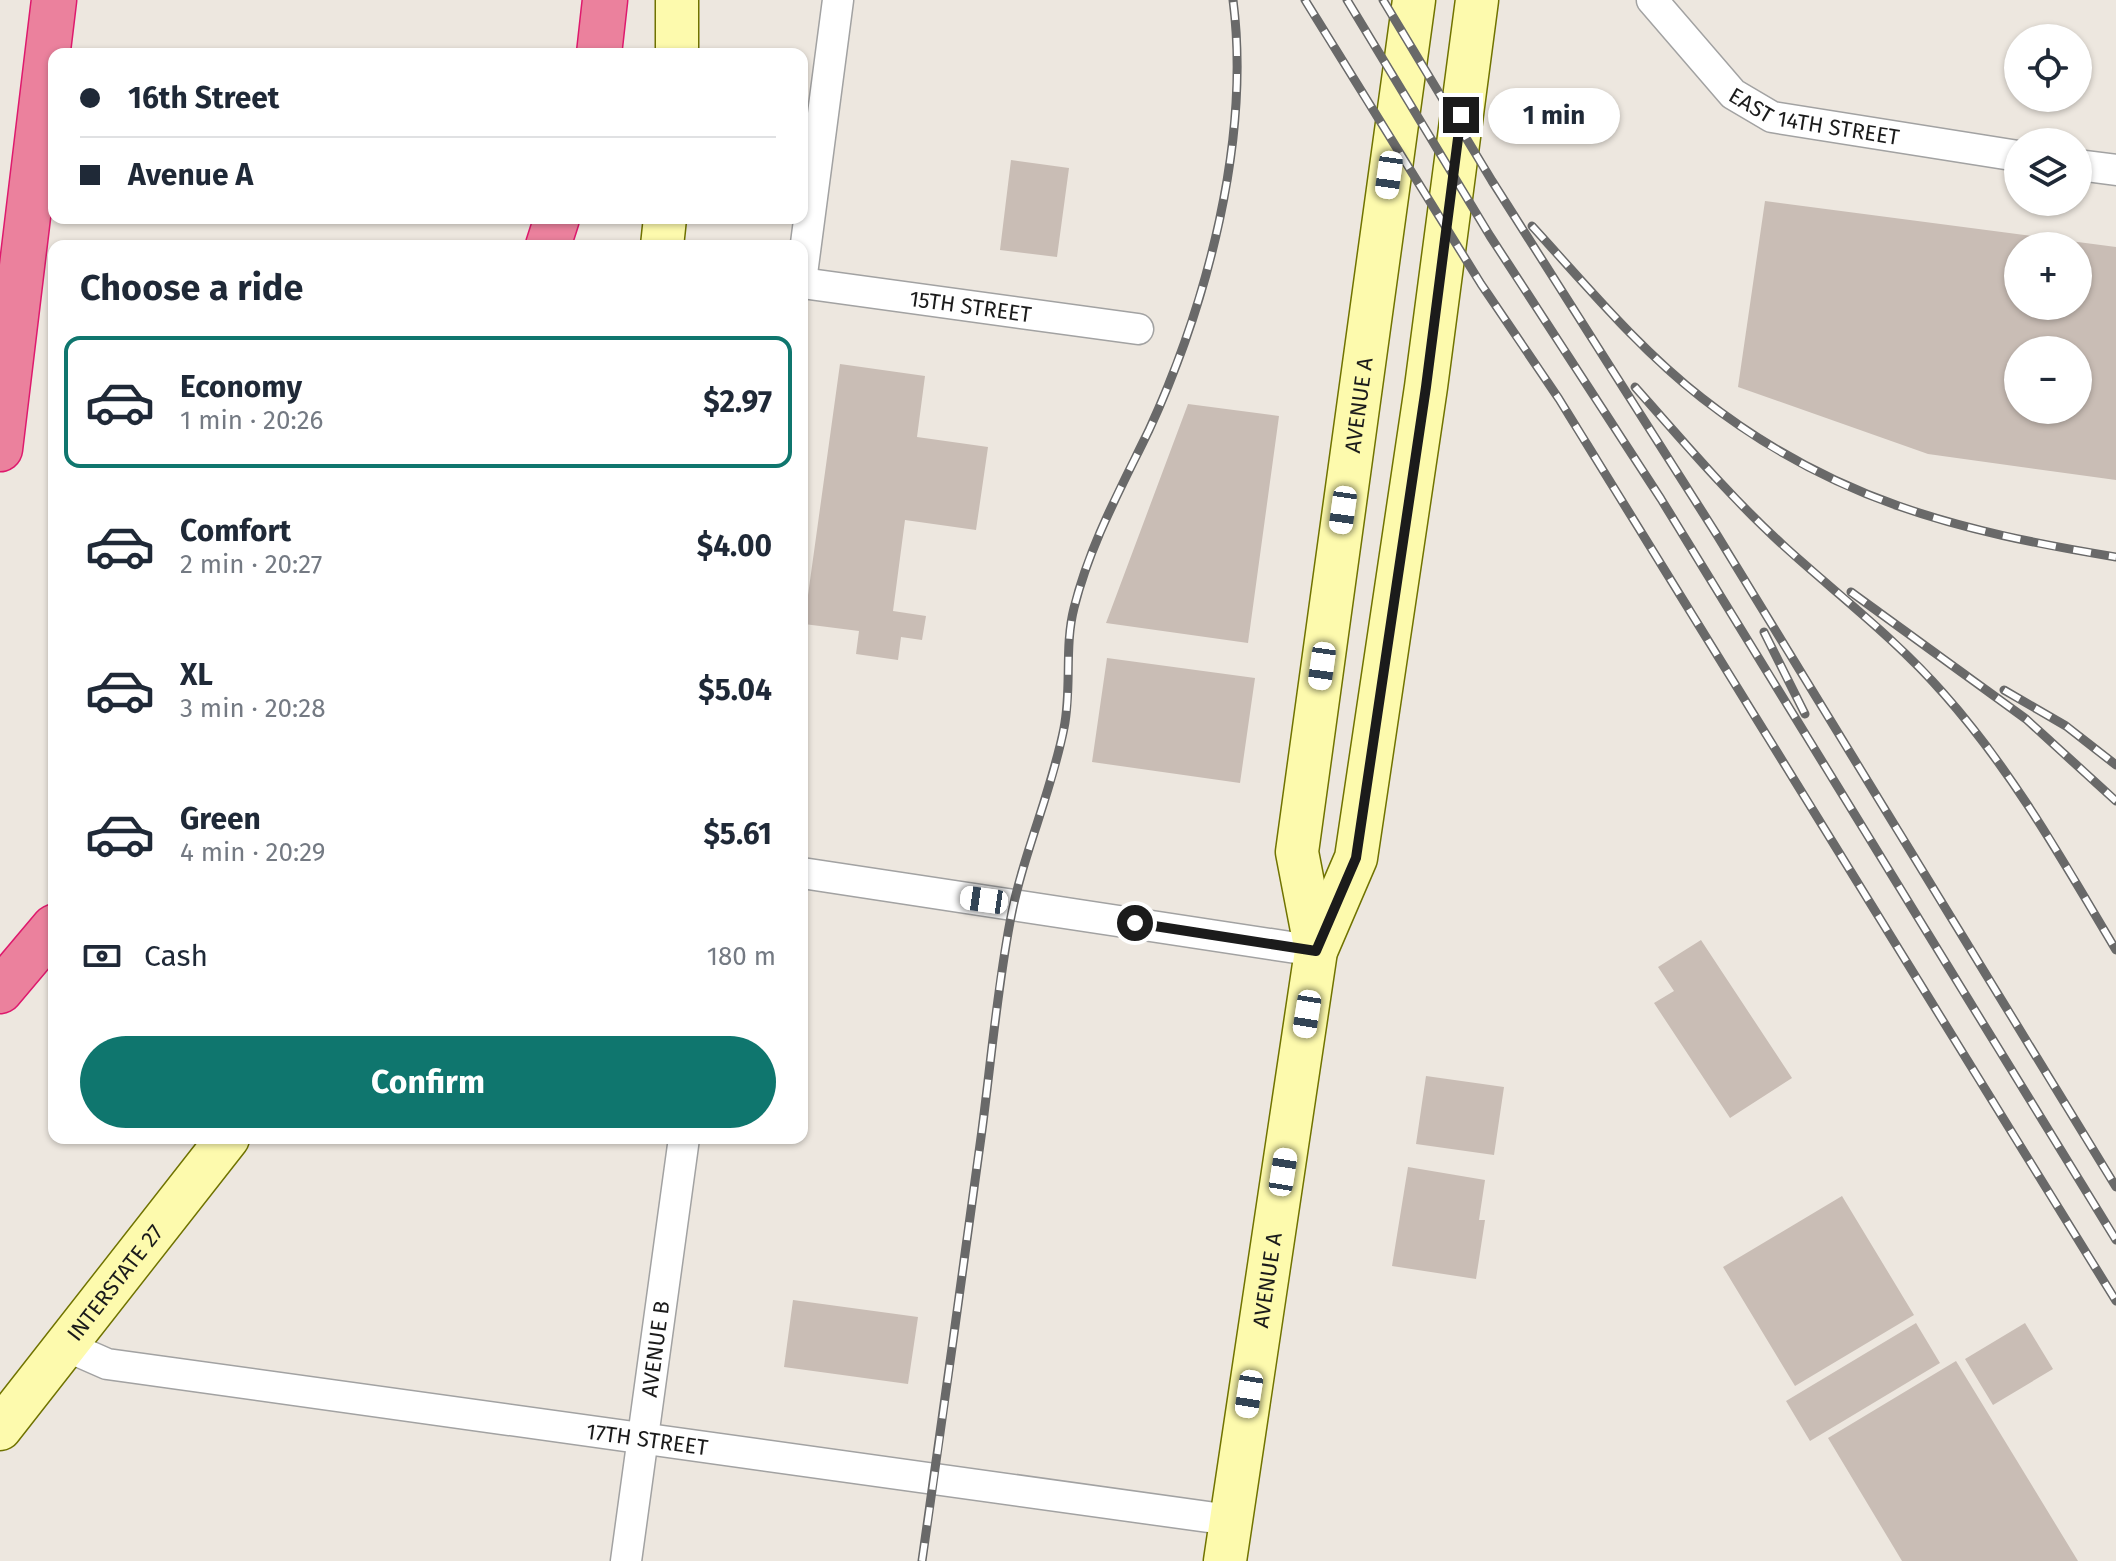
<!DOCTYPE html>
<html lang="en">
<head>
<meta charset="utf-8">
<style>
  :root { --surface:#fff; --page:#f6f6f7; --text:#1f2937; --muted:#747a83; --line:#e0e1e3; --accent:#0f766e }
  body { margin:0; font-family:"Fira Sans",sans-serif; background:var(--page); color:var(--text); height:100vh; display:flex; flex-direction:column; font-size:30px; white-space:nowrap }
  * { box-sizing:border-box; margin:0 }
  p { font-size:26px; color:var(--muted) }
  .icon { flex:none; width:44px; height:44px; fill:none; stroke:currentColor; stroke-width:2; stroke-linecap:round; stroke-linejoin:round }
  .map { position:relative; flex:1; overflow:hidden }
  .drawer { position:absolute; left:48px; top:240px; width:760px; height:904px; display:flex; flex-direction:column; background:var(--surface); border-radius:16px; box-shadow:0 2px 6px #0004 }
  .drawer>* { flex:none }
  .hud { position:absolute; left:48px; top:48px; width:760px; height:176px; border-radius:16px; box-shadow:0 2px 6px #0004; display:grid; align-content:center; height:176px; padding:0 32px; background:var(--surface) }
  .fabs { position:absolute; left:2004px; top:24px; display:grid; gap:16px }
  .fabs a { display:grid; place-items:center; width:88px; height:88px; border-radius:50%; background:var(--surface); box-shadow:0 2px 6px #0004; font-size:40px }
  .end { position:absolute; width:36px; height:36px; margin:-18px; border:10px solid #1b1b1b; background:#fff; box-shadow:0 0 0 4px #fff }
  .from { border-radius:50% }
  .bubble { position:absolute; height:56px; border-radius:28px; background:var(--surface); box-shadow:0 2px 6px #0004; font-size:26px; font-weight:700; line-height:56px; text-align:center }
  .car { position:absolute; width:24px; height:48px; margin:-24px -12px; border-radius:10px; box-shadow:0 0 6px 2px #0007; background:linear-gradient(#fff 24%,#345 0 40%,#fff 0 76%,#345 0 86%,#fff 0) }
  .hud b { display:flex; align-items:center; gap:28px; height:76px; font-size:30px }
  .hud b+b { border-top:2px solid var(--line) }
  .hud i { width:20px; height:20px; background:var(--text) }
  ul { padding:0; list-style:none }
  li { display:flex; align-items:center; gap:24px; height:132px; margin:0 16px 12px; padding:0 16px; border:4px solid transparent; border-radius:16px }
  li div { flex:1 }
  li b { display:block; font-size:30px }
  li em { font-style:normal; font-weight:700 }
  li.on { border-color:var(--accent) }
  li>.icon { width:72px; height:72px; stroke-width:1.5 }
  h2 { padding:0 32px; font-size:36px; line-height:96px }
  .pay { display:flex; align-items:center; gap:20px; height:88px; padding:0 32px; font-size:30px }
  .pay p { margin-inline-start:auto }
  .action { display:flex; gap:16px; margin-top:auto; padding:16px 32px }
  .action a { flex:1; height:92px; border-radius:48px; background:var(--accent); color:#fff; font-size:32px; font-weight:700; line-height:92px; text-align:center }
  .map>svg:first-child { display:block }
</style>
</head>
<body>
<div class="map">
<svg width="2116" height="1561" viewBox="0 0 2116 1561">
  <rect width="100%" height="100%" fill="#ede7df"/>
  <path fill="#c9bdb5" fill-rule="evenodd" d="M1011 160 1069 168 1057 257 1000 250Z
    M1765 201 2116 247V480L1928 454 1738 387ZM2018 246H2078V306H2018ZM2018 350H2078V410H2018Z
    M840 364 925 376 917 437 988 447 976 530 905 520 893 611 926 616 922 640 901 637 898 660 856 654 859 631 804 624Z
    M1188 404 1279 416 1248 643 1106 623Z
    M1107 658 1255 678 1240 783 1092 762Z
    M1701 940 1792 1078 1730 1118 1654 1003 1674 991 1658 967Z
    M1426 1076 1504 1087 1494 1155 1416 1144Z
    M1408 1167 1485 1180 1479 1220H1485L1476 1279 1392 1266Z
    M1842 1196 1914 1315 1795 1386 1723 1267Z
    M793 1300 918 1317 908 1384 784 1367Z
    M1916 1323 1940 1363 1810 1441 1786 1401Z
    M2025 1323 2053 1369 1993 1405 1965 1359Z
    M1956 1361 2078 1561H1902L1828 1438Z"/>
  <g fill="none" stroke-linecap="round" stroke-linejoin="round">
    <defs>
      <g id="street">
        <path id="s1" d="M1652 0 1733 94 1772 117 2018 156"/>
        <path d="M2078 165 2116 170"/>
        <path d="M802 274 838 0"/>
        <path id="s2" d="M802 283 1138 329"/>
        <path d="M802 873 1316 951"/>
        <path id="s3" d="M66 1346 107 1364 1230 1520"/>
        <path id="s4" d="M626 1561 684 1138"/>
      </g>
      <g id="secondary">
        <path d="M677 0V54"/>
        <path d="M662 246 665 218"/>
        <path id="s5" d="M1316 951 1297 852 1414 0"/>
        <path id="s6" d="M0 1429 228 1138"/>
        <path id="s7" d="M1225 1561 1316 951 1356 858 1426 387 1477 0"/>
      </g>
      <path id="highway" d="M599 54 605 0
        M548 246 557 218
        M0 449 54 0
        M0 991 54 927"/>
    </defs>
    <use href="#street" stroke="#a2a2a2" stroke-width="33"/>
    <use href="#secondary" stroke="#707300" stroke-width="45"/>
    <use href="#highway" stroke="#de196d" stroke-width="47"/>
    <use href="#street" stroke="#fff" stroke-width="30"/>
    <use href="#secondary" stroke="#fdfaad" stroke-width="42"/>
    <use href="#highway" stroke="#eb819d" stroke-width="44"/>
    <defs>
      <path id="rail" d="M1305 0 1481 284 1559 399 2116 1301
        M1347 0 1490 236 1661 499 2116 1240
        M1383 0 1492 181 1717 535 2116 1187
        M1532 226C1586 285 1639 349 1702 398 1832 500 1958 531 2116 557
        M1635 387C1683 441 1730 497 1784 546 1838 595 1896 639 1944 694 2013 772 2063 861 2116 950
        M1851 592 2026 719 2116 801
        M1764 632 1805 714
        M2004 690 2066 726 2116 765
        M922 1561C943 1417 962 1274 982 1130 991 1061 997 991 1010 922 1022 856 1051 794 1064 728 1072 689 1064 647 1074 608 1090 544 1121 488 1149 430 1207 304 1251 139 1233 0"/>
    </defs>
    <use href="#rail" stroke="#696969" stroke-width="9"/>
    <use href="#rail" stroke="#fff" stroke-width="6" stroke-dasharray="18" stroke-linecap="butt"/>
  </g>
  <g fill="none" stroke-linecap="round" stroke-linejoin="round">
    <path stroke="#1b1b1b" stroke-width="10" d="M1135 923 1316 951 1356 858 1426 387 1461 115"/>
  </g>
  <g text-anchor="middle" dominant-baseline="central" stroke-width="7" stroke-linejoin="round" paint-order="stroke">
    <g font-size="22" fill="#1b1b1b" stroke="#fff">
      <text stroke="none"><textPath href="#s1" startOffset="210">EAST 14TH STREET</textPath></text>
      <text stroke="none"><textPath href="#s2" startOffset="170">15TH STREET</textPath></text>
      <text stroke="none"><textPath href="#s5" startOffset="552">AVENUE A</textPath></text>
      <text stroke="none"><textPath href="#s7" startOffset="284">AVENUE A</textPath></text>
      <text stroke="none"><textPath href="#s6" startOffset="186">INTERSTATE 27</textPath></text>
      <text stroke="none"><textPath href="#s4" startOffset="214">AVENUE B</textPath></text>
      <text stroke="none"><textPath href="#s3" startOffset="590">17TH STREET</textPath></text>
    </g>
  </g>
</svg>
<div class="fabs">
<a><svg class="icon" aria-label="locate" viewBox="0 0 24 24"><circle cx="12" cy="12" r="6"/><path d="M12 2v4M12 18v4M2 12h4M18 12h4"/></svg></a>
<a><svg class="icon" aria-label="layers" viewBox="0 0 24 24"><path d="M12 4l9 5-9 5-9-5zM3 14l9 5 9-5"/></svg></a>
<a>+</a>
<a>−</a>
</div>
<i class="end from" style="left:1135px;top:923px"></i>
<i class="end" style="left:1461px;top:115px"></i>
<div class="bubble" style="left:1488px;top:88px;width:132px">1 min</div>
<i class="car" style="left:1389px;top:175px;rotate:188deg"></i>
<i class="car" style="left:1343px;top:510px;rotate:188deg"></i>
<i class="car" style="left:1322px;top:666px;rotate:188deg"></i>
<i class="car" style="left:984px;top:900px;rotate:278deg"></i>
<i class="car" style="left:1307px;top:1014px;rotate:189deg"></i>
<i class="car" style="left:1283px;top:1172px;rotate:9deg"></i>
<i class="car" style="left:1249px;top:1394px;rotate:189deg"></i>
<div class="hud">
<b><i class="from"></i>16th Street</b>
<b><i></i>Avenue A</b>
</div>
<section class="drawer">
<h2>Choose a ride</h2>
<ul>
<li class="on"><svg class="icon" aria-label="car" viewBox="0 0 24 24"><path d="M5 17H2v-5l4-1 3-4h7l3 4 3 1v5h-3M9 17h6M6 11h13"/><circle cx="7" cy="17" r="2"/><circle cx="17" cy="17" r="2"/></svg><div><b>Economy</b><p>1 min · 20:26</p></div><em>$2.97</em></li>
<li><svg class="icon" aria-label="car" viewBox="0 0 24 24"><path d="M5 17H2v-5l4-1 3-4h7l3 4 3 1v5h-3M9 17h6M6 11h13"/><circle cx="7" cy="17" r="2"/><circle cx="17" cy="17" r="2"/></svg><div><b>Comfort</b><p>2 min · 20:27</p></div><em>$4.00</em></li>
<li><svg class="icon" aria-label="car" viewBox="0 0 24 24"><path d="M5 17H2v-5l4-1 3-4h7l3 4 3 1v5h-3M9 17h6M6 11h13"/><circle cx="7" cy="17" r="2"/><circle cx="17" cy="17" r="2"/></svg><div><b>XL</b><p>3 min · 20:28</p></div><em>$5.04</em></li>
<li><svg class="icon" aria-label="car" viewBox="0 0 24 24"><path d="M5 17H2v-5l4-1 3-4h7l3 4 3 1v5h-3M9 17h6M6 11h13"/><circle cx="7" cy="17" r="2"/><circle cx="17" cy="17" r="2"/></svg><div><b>Green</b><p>4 min · 20:29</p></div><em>$5.61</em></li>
</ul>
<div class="pay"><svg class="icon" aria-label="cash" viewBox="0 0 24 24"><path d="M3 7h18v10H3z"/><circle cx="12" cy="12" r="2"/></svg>Cash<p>180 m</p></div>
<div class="action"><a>Confirm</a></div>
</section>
</div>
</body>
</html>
